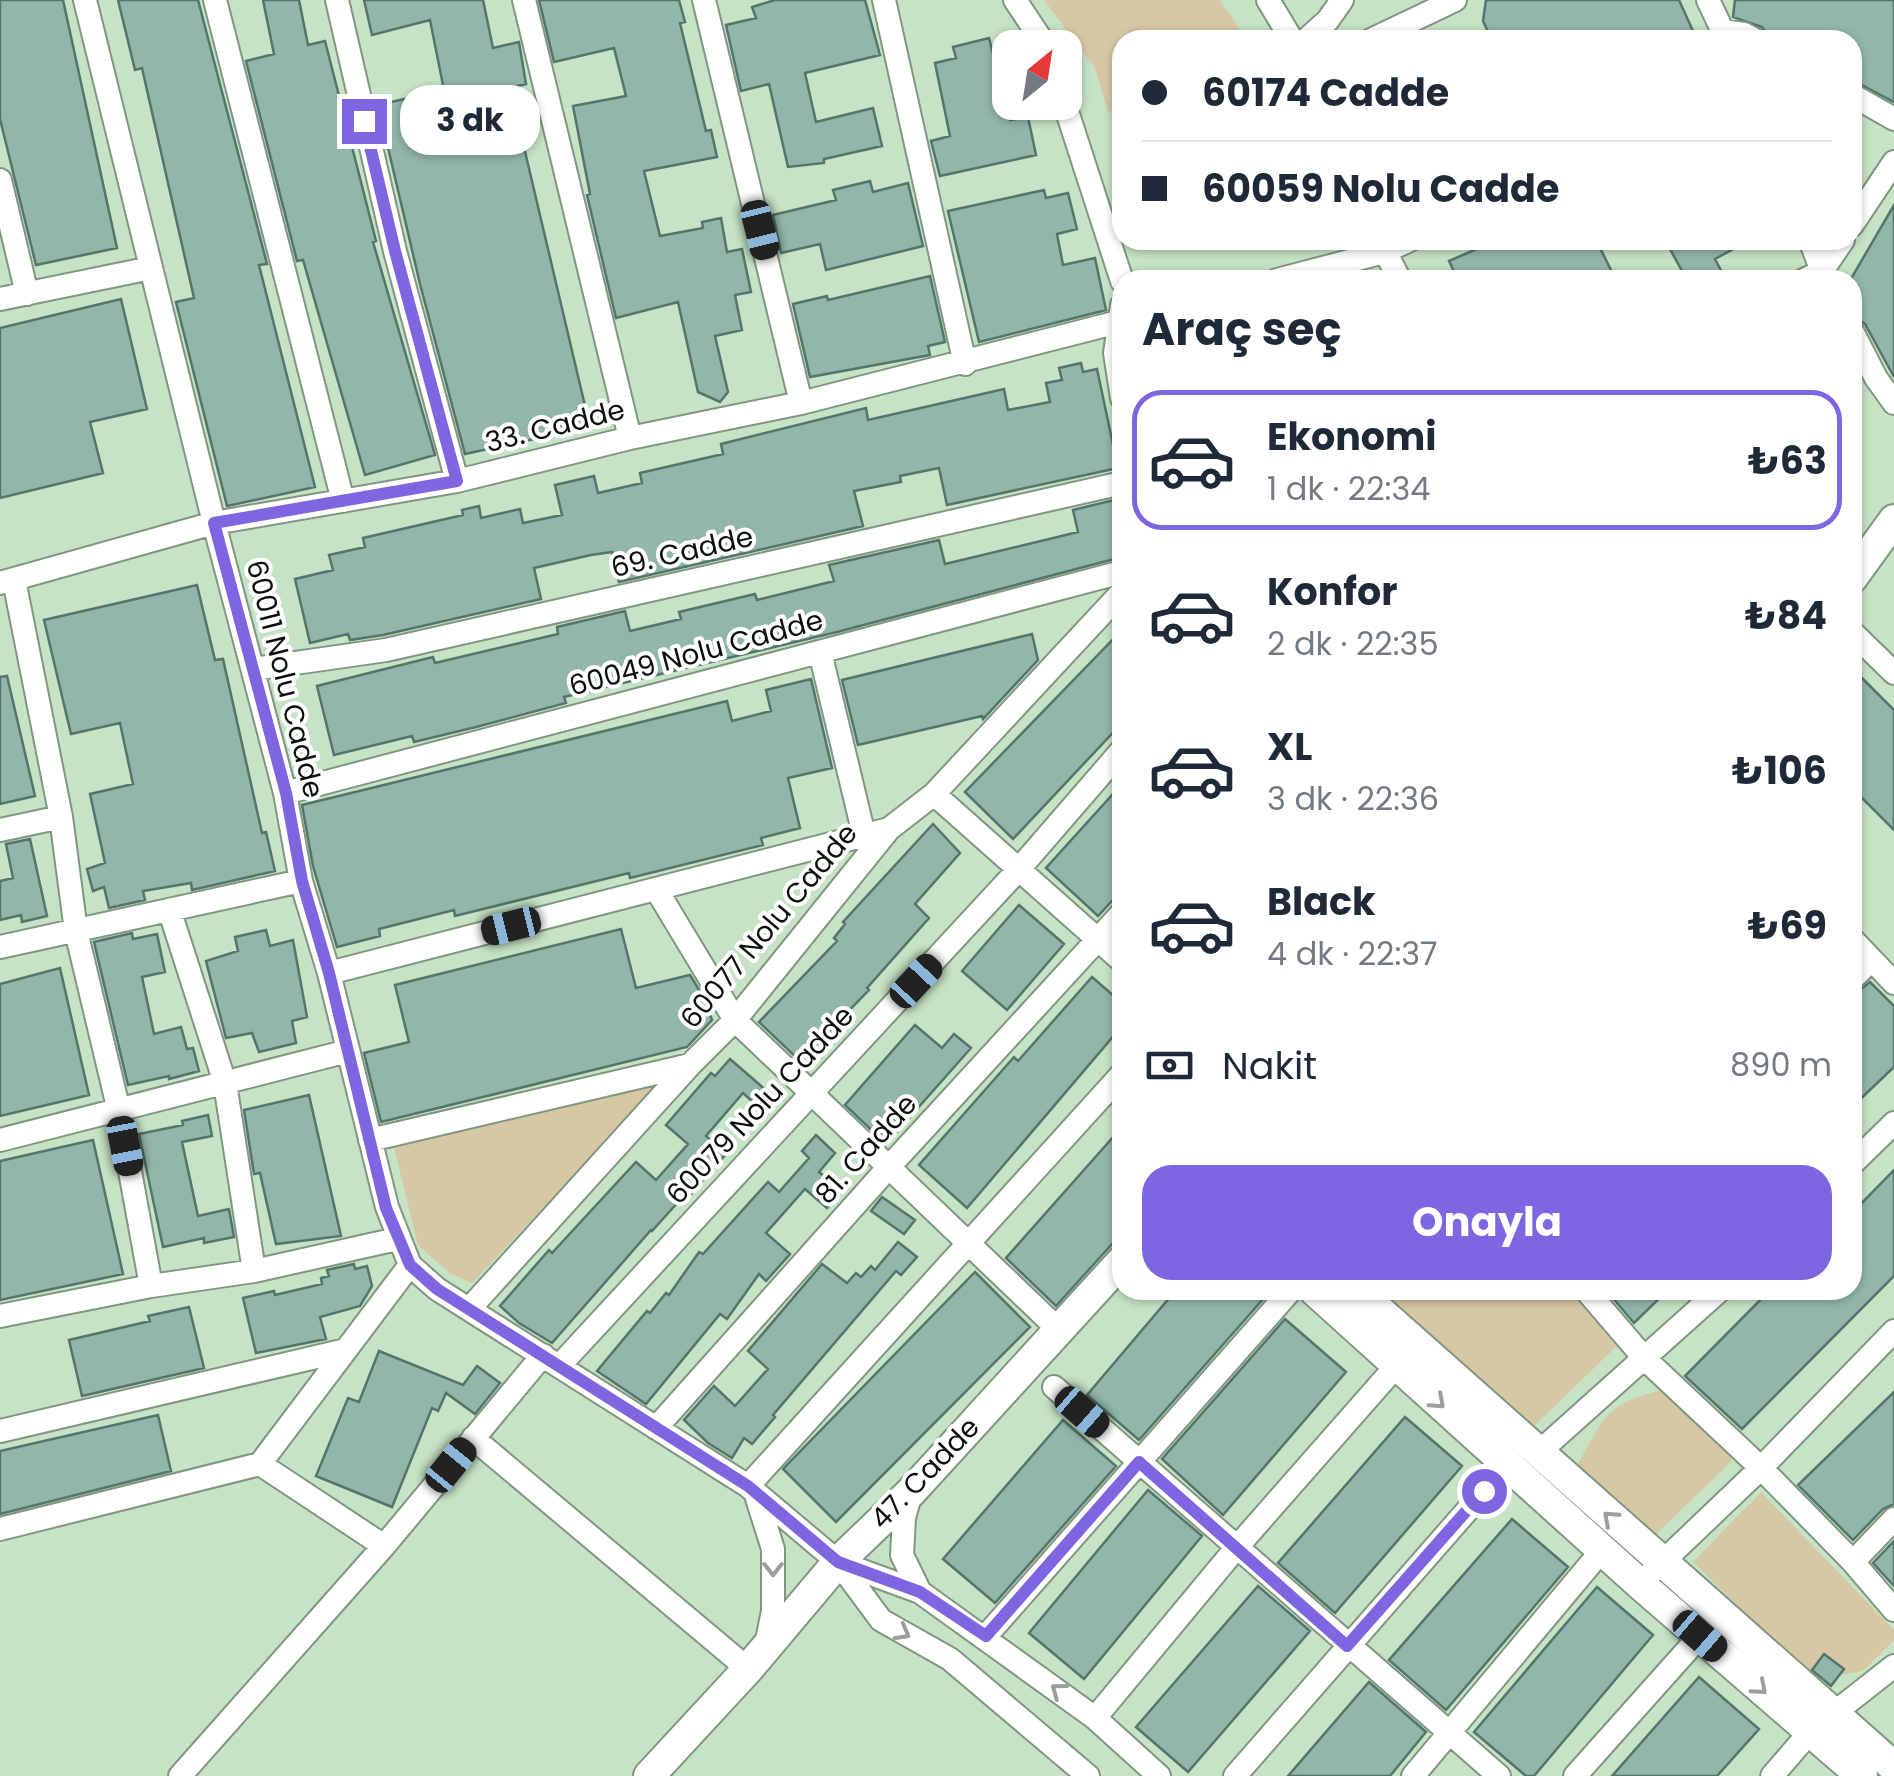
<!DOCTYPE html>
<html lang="tr">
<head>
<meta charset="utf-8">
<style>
  :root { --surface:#fff; --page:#f2f2f3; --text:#1f2937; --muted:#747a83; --line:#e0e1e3; --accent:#7f66e1 }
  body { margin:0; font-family:Poppins,sans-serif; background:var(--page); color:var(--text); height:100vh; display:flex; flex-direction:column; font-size:38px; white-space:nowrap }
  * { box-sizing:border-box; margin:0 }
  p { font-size:32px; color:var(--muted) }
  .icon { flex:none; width:55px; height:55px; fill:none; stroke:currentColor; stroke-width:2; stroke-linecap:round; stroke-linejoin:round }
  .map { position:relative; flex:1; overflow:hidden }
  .sheet { position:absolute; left:1112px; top:270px; width:750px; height:1030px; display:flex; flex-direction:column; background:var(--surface); border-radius:30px; box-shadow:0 2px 8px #0004 }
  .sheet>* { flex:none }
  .hud { position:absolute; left:1112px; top:30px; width:750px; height:220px; border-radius:30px; box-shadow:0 2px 8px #0004; display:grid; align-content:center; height:220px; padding:0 30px; background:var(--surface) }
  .needle { width:65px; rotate:30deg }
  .fabs { position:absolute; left:992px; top:30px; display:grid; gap:20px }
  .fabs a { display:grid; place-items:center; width:90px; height:90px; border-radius:20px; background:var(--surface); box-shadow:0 2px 8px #0004; font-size:50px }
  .end { position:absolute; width:45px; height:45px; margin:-22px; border:12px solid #7f66e1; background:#fff; box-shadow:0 0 0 5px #fff }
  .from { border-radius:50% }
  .bubble { position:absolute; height:70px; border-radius:30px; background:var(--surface); box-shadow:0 2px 8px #0004; font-size:32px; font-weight:700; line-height:70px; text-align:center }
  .car { position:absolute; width:30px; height:60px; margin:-30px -15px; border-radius:12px; box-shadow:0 0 8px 2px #0007; background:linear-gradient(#222 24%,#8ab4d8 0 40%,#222 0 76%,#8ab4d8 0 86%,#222 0) }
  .hud b { display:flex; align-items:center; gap:35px; height:95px; font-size:38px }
  .hud b+b { border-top:2px solid var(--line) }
  .hud i { width:25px; height:25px; background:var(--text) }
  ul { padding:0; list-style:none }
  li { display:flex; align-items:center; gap:30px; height:140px; margin:0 20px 15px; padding:0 10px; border:5px solid transparent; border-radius:30px }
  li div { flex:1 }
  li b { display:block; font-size:38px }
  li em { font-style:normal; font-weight:700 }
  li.current { border-color:var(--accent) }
  li>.icon { width:90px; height:90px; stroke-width:1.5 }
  h2 { padding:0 30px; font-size:45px; line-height:120px }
  .pay { display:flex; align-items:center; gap:25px; height:110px; padding:0 30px; font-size:38px }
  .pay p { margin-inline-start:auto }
  .action { display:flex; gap:20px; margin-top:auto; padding:20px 30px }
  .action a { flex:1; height:115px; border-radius:30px; background:var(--accent); color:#fff; font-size:40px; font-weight:700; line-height:115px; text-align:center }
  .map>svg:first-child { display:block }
</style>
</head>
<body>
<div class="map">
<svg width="1894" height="1776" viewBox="0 0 1894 1776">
  <rect width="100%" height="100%" fill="#d6edd5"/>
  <path fill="#c6e3c5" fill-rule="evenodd" d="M0 0H1894V1776H0ZM1122 40H1852V240H1122ZM1010 48H1065V102H1010ZM1122 280H1852V1290H1122Z"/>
  <path fill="#d7c8a5" d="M1044 0H1220L1247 40H1122V109L1108 113 1095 68Z
    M666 1078 472 1283 451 1274 418 1245 394 1147Z
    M1383 1290H1573L1622 1341 1529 1431Z
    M1662 1390 1734 1459 1653 1537 1574 1471C1604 1420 1601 1405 1662 1390Z
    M1761 1492 1894 1630V1640L1863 1671 1814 1680 1693 1562Z"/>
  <path fill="#93b6aa" stroke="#54756b" stroke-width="2.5" d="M0 0H63L117 248 36 265 0 119Z
    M118 0H198L267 264 259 265 315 487 227 506 176 302 194 298 142 68 135 70Z
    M263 0H299L308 45 325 41 376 241 373 242 435 455 365 475 303 260 297 261 246 61 274 54Z
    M364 0H483L493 48 519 42 526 84 510 88 590 427 465 454 420 284 378 105 444 90 430 20 372 35Z
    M539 0H679L685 22 680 23 706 131 711 130 717 157 644 171 660 236 703 228 702 222 721 218 727 252 742 249 751 292 735 295 742 330 715 336 728 392 720 402 698 392 678 302 616 318 587 195 590 194 573 106 626 96 614 48 554 62Z
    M775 0H865L880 55 805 73 816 122 873 108 882 146 824 159V163L788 167 769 84 741 91 726 25 756 18 752 7Z
    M1486 0H1679L1697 40H1492L1483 21Z
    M1735 0H1894V102L1852 80V40H1771L1762 27 1733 17Z
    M989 38 1010 120 1028 117 1036 155 940 176 931 141 950 136 935 63 956 58 953 47Z
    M870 181 873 192 908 183 923 246 826 270 820 244 781 253 773 215 836 200 833 190Z
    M1044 190 1046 198 1068 193 1077 229 1057 234 1063 265 1095 258 1106 310 979 342 948 211Z
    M1894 205V377L1865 324 1852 316V277Z
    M1497 240H1596L1616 280H1458L1449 261Z
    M1665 240H1750L1715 259 1726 280H1687Z
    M930 276 945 342 928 346 930 355 810 377 793 304 827 296 828 300Z
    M121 299 147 409 90 422 103 473 0 498V328Z
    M1081 363 1083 372 1097 369 1118 468 947 505 939 468 900 476 901 482 854 491 863 526 619 582 612 552 591 555 534 568 541 599 383 635 350 640 348 634 310 643 295 579 333 570 329 555 365 547 363 538 463 515 462 510 479 506 481 518 520 509 523 523 562 515 555 485 594 476 598 493 642 483 640 473 723 454 721 444 866 408 868 420 1004 389 1008 410 1050 402 1046 383 1062 380 1059 368Z
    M1114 500 1122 540V557L837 632 564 697 566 703 476 727 414 742 412 736 334 755 317 686 433 657 435 663 558 634 557 627 625 611 630 631 681 619 679 612 755 594 757 600 834 581 829 565 939 540 945 564 1078 532 1073 510Z
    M197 585 215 660 223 659 262 833 266 832 275 871 192 890 191 883 143 891 145 900 109 908 104 887 93 891 87 869 105 863 90 794 133 784 120 723 71 734 44 620Z
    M1122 630V723L1013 839 965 792Z
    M1032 634 1038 660 983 719 982 716 858 745 842 680Z
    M1852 668 1894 710V830L1852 788Z
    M7 676 35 796 0 804V677Z
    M811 679 832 768 788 778 800 828 761 838 763 845 630 878 629 873 455 916 454 910 379 929 380 936 337 947 313 866 302 805 727 701 732 721 771 711 766 690Z
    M1122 784V890L1098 916 1046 868Z
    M933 824 960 853 915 904 929 918 867 988 869 990 800 1061 759 1022 837 941 834 938 845 924 843 922Z
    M30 839 47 916 22 922 21 915 0 920V881L13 878 6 844Z
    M1019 905 1064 944 1007 1010 962 971Z
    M621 929 636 988 690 975 703 996 712 1020 687 1047 381 1122 364 1053 409 1042 395 985Z
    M266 930 270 946 293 940 307 1017 292 1021 296 1043 259 1052 252 1033 226 1038 206 961 238 951 235 937Z
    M132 933 133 939 157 934 165 972 142 977 154 1034 181 1027 187 1049 193 1048 199 1071 169 1079V1076L128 1085 94 942Z
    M60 968 89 1095 0 1116V984Z
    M1092 977 1122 1003V1026L967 1208 919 1165 1014 1057 1018 1061Z
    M1870 982 1894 1006V1067L1852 1107V996Z
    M915 1025 942 1048 954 1034 971 1048 886 1144 845 1105Z
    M730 1059 768 1092 756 1105 743 1093 706 1136 726 1154 683 1203 680 1200 652 1231 651 1230 552 1343 519 1323 500 1306 549 1250 552 1253 636 1162 656 1180 688 1144 666 1125 711 1073 715 1076Z
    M309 1095 341 1236 276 1244 260 1173 254 1174 244 1110Z
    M208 1115 212 1136 182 1142 198 1216 229 1209 234 1237 204 1243V1238L163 1247 139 1134 183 1125 182 1121Z
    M1122 1127V1233L1056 1306 1006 1258Z
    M816 1135 835 1153 819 1172 842 1191 827 1208 805 1189 766 1233 790 1254 766 1281 759 1274 727 1319 720 1314 646 1404 597 1371 647 1311 650 1313 666 1293 669 1295 699 1252 703 1254 768 1182 779 1192 809 1158 802 1151Z
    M93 1140 123 1274 0 1300V1161Z
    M1894 1170V1276L1742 1429 1685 1376 1770 1290H1852V1213Z
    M882 1197 915 1220 904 1234 871 1211Z
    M898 1242 917 1257 901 1275 896 1271 773 1415 775 1417 752 1444 744 1438 732 1458 708 1443 684 1420 714 1386 735 1406 768 1369 748 1351 822 1264 847 1283 856 1273 861 1277 871 1266 875 1270Z
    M354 1264 355 1269 367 1266 372 1286 360 1306 320 1317 326 1339 256 1353 243 1298 274 1291 275 1295 322 1284 321 1278 329 1276 327 1270Z
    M975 1272 1030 1327 836 1522 783 1469Z
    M1176 1290H1271L1139 1440 1087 1395Z
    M1606 1290H1668L1634 1323Z
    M189 1307 204 1368 82 1396 69 1340 150 1321 148 1316Z
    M1285 1319 1346 1372 1223 1515 1162 1459Z
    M379 1351 463 1385 477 1366 500 1383 475 1414 446 1393 438 1411 432 1408 392 1507 316 1476 348 1398 359 1402Z
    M1894 1392V1504L1883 1509 1853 1540 1798 1485Z
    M158 1415 171 1471 0 1514V1451Z
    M1405 1417 1462 1466 1335 1613 1278 1563Z
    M1063 1420 1116 1466 995 1603 943 1559Z
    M1148 1490 1202 1536 1084 1679 1029 1633Z
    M1512 1519 1568 1567 1446 1710 1389 1660Z
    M1894 1541V1586L1873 1563Z
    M1258 1586 1310 1631 1188 1772 1136 1727Z
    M1597 1587 1653 1635 1534 1776H1526L1474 1732Z
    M1824 1654 1844 1669 1831 1686 1812 1670Z
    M1699 1677 1759 1729 1717 1776H1612Z
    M1369 1682 1426 1732 1390 1776H1288Z"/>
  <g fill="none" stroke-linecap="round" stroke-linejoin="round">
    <defs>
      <path id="street" d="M85 0 214 523 285 793 301 881 329 973 387 1207 410 1265 437 1289 748 1486 838 1562 881 1620 950 1659 1088 1776
        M215 0 343 501
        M337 0 395 251 457 481
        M524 0 630 438
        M704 0 801 403
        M884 0 965 364
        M1015 0 1047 48
        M1268 0 1292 40
        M1708 0 1727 40
        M1722 31 1744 34 1755 40
        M1306 40 1328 20 1342 0
        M1371 40 1455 0
        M1852 95 1894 119
        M1064 102 1122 281
        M0 180 27 294
        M1852 225 1894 162
        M1379 240 1400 280
        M1277 280 1384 252 1410 240
        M1804 280 1822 271 1810 240
        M1827 280 1822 271 1843 240
        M0 299 151 268
        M1122 305 1115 353 1122 398
        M1852 331 1876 378 1894 403
        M14 580 61 817 76 931 119 1111 151 1286
        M0 583 214 523 457 481 630 438 801 403 1122 321
        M1852 632 1894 673
        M820 652 864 835
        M253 669 386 650 1122 483
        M285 793 1122 572
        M934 794 1122 961
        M0 830 61 817
        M656 889 735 1020 1059 1330
        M170 912 225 1083 254 1271
        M1852 939 1894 983
        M0 947 301 881
        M329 973 889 829
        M1852 979 1871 960
        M0 1140 348 1051
        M370 1140 690 1065
        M1852 1164 1894 1123
        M1586 1290 1645 1359 1761 1468 1853 1562 1894 1610
        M470 1308 690 1065 735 1020 889 829 934 794 1122 592
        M0 1316 151 1286 254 1271 397 1239
        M560 1365 1019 869 1122 750
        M1054 1387 1499 1776
        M656 1428 888 1168 1122 913
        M0 1431 346 1350
        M473 1438 748 1669
        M1538 1453 1720 1290
        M260 1464 384 1546
        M748 1486 1122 1074
        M755 1492 773 1549V1611L766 1645
        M911 1492 904 1518 902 1555 920 1592
        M0 1529 260 1464 410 1265
        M838 1562 920 1592 1095 1718 1159 1776
        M1853 1562 1894 1519
        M1652 1572 1761 1468 1894 1331
        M985 1637 1291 1290
        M1095 1718 1237 1547 1397 1365
        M180 1776 384 1546 543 1355
        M1235 1776 1507 1465
        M1413 1776 1603 1549
        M1575 1776 1700 1636
        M1772 1776 1810 1732 1894 1666"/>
      <path id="secondary" d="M1852 578 1894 520
        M1314 1290 1641 1585 1862 1776
        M1356 1290 1894 1767
        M649 1776 748 1669 838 1562 911 1492 1122 1261"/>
    </defs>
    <use href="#street" stroke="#809680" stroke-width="26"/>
    <use href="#secondary" stroke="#809680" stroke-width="34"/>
    <use href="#street" stroke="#fff" stroke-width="22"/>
    <use href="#secondary" stroke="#fff" stroke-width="30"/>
  </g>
  <defs><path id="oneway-chevron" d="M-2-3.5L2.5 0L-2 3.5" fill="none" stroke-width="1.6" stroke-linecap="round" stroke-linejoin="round" transform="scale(2.5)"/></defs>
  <g stroke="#9c9f9c">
    <use href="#oneway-chevron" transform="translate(1438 1402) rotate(42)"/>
    <use href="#oneway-chevron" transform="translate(1610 1518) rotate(-138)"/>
    <use href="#oneway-chevron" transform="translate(773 1569) rotate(90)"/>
    <use href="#oneway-chevron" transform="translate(903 1633) rotate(29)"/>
    <use href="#oneway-chevron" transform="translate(1760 1688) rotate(41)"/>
    <use href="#oneway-chevron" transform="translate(1058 1690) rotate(-143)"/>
  </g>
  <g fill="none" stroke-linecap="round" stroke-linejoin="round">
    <path stroke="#7f66e1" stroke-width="12" d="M364 121 395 251 457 481 214 523 286 793 302 881 329 973 386 1208 410 1265 437 1289 748 1486 838 1562 920 1592 986 1636 1139 1462 1347 1646 1484 1491"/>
  </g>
  <g text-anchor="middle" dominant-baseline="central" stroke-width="8" stroke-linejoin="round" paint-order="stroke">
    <g font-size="28" fill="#081008" stroke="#fff">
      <text transform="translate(555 426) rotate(-14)">33. Cadde</text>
      <text transform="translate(682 552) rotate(-13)">69. Cadde</text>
      <text transform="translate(696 653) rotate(-15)">60049 Nolu Cadde</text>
      <text transform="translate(285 679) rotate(76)">60011 Nolu Cadde</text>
      <text transform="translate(769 926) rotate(-50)">60077 Nolu Cadde</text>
      <text transform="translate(760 1105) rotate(-47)">60079 Nolu Cadde</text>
      <text transform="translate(866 1149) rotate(-48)">81. Cadde</text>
      <text transform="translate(925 1473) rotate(-46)">47. Cadde</text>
    </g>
  </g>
</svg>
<div class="fabs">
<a><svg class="needle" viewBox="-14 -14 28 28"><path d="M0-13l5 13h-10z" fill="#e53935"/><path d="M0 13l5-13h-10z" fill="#747a83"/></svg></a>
</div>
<i class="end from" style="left:1484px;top:1491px"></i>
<i class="end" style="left:364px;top:121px"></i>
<div class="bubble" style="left:400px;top:85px;width:140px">3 dk</div>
<i class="car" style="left:760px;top:230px;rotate:166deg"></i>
<i class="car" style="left:511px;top:926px;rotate:256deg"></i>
<i class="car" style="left:916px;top:981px;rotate:43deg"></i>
<i class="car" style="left:125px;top:1146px;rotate:169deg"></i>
<i class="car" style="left:1082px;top:1412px;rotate:131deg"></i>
<i class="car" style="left:451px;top:1465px;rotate:39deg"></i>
<i class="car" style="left:1700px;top:1636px;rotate:131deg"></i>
<div class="hud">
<b><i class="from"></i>60174 Cadde</b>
<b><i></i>60059 Nolu Cadde</b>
</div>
<section class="sheet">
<h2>Araç seç</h2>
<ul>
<li class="current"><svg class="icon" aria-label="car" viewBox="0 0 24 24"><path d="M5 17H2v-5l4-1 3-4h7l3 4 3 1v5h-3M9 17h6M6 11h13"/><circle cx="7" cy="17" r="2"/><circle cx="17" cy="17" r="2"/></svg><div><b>Ekonomi</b><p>1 dk · 22:34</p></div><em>₺63</em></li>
<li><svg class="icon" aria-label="car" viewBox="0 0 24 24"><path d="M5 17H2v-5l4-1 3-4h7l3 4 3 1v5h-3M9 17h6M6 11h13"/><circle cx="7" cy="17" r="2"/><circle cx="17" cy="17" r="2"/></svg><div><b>Konfor</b><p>2 dk · 22:35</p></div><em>₺84</em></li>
<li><svg class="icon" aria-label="car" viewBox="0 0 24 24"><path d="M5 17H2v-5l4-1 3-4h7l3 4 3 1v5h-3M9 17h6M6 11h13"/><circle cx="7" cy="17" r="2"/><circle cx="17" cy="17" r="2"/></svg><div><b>XL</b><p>3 dk · 22:36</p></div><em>₺106</em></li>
<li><svg class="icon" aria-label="car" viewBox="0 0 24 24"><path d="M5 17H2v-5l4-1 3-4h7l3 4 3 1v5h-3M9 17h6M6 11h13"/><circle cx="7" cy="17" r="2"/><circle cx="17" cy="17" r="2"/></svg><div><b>Black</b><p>4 dk · 22:37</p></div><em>₺69</em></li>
</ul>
<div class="pay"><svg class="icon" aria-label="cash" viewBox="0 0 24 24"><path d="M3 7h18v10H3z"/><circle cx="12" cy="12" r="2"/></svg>Nakit<p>890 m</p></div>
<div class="action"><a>Onayla</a></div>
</section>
</div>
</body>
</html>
